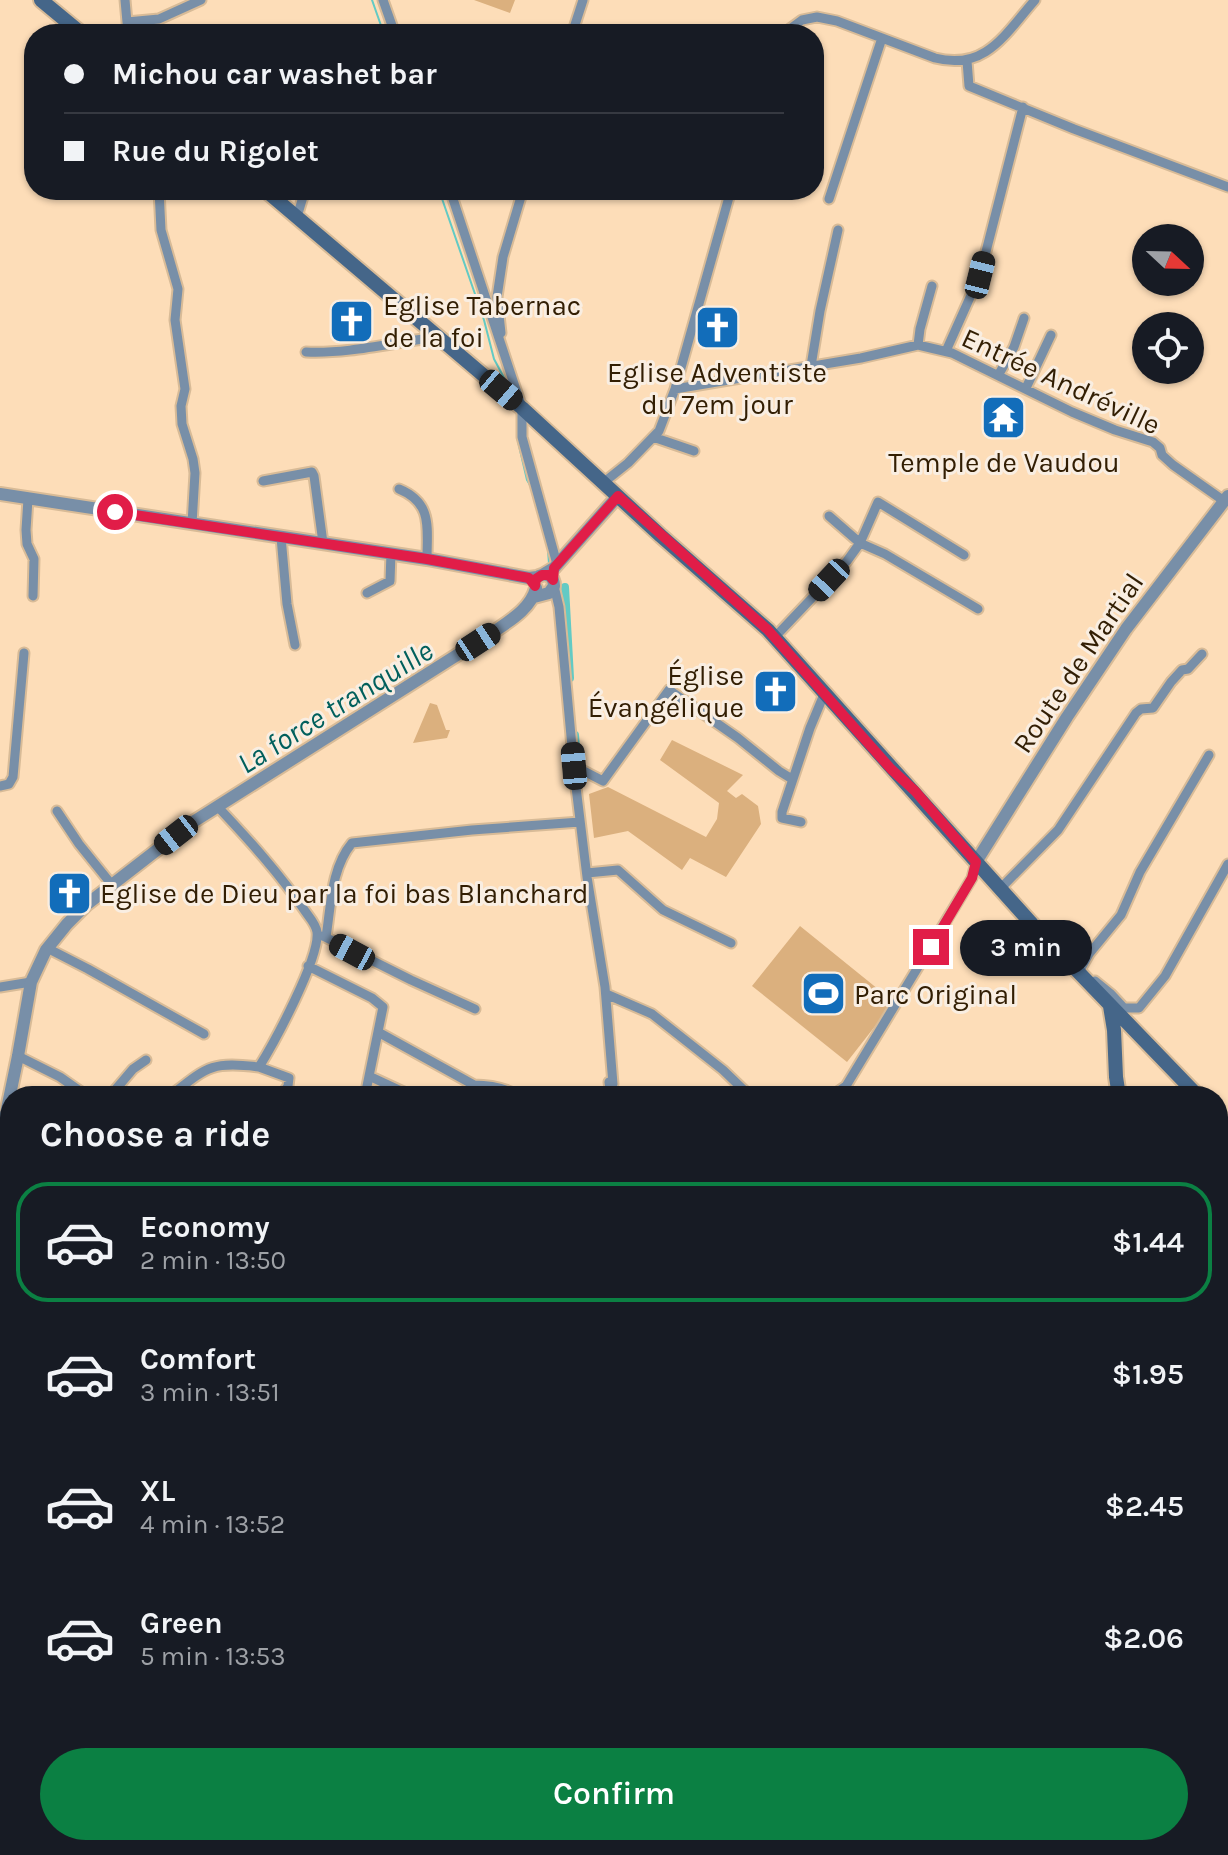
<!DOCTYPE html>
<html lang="en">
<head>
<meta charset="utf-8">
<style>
  :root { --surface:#171b24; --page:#20242c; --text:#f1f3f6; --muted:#9ea1a6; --line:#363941; --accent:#0b8043 }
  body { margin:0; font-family:Karla,sans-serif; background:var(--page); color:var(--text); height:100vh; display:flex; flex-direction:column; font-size:30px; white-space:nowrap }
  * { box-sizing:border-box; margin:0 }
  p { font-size:26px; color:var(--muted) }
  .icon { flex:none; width:44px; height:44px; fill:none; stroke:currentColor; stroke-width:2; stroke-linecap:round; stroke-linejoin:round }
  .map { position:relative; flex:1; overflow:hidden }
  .details { position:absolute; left:0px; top:1086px; width:1228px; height:770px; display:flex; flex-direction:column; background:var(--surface); border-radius:32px 32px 0 0; box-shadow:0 2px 6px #0004 }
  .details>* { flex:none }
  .guide { position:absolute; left:24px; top:24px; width:800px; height:176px; border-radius:32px; box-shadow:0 2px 6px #0004; display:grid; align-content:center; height:176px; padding:0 40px; background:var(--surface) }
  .needle { width:52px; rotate:112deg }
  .fabs { position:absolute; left:1132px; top:224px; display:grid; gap:16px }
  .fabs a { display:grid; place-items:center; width:72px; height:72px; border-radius:50%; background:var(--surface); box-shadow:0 2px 6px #0004; font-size:40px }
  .end { position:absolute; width:36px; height:36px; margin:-18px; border:10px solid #e11d48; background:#fff; box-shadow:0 0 0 4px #fff }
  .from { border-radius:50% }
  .bubble { position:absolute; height:56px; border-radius:28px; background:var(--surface); box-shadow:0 2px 6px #0004; font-size:26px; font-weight:600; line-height:56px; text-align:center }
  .car { position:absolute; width:24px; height:48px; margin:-24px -12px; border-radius:10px; box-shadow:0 0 6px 2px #0007; background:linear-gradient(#222 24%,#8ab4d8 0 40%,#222 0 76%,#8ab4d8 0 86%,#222 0) }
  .guide b { display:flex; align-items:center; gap:28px; height:76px; font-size:30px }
  .guide b+b { border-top:2px solid var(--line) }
  .guide i { width:20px; height:20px; background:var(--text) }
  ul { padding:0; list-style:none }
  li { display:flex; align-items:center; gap:24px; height:120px; margin:0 16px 12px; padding:0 24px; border:4px solid transparent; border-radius:32px }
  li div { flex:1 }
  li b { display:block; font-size:30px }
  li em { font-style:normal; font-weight:600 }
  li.on { border-color:var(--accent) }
  li>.icon { width:72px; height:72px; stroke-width:1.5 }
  h2 { padding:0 40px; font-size:36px; line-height:96px }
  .button { display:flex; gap:16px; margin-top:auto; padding:16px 40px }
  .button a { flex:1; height:92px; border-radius:48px; background:var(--accent); color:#fff; font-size:32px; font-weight:600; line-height:92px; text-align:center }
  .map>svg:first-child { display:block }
</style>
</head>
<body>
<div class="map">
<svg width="1228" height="1855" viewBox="0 0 1228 1855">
  <rect width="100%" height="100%" fill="#fdddb8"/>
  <path fill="#dbb07e" d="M474 0H515L510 13Z
    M430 703 437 705 446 730H450L447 738 413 743Z
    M672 740 743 775 727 791 736 798 742 794 758 806 761 824 726 877 690 858 682 870 628 831 594 838 589 794 608 787 706 837 717 819 719 803 660 760Z
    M800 926 894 1002 847 1062 752 986Z"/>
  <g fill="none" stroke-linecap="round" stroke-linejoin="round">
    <path stroke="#63cac4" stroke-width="2" d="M372 0 384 34
      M439 190 484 320 494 359 508 385
      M517 421V437L527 480 533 490
      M548 550 549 564"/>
    <path stroke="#63cac4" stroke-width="8" d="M565 587 570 678
      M575 735 578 774"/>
    <path stroke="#63cac4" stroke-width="14" d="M1218 1509 1228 1498
      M447 1855 451 1846"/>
    <defs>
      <path id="minor" d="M125 0 127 22
        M383 0 395 34
        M128 34 127 22 159 19 201 0
        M572 34 583 0
        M783 34 802 20 817 17 837 21 935 58C986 71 1005 34 1035 0
        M967 61 969 86 1074 129 1228 187
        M159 190 161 230 178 289 175 320 185 389 181 406 182 424 193 459 195 473 192 524
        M450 190 522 408V437L557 564
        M829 199 882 38
        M297 217 305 190
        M501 333 497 297 503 257 523 190
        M918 345 920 329 932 286
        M946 351 980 275 1023 107
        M306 352C350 354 394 342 438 337
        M811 366 820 311 838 230
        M999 374 1014 347 1024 318
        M1026 388 1051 335
        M675 389 861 358 918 345 952 353 1072 412 1115 430 1153 442 1160 448 1162 455 1173 465 1224 501
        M653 437 694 451
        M263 481 312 472 314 476 323 543
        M603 483 628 463 659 431 675 389 731 190
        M399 489C433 503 427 528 427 559
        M28 499 26 530 27 544 34 559 33 596
        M829 516 860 543 885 554 978 609
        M281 537 287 604 295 645
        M554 586 559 607 575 779 587 877 605 987 613 1084 609 1082 611 1096
        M367 593 390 581 391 553
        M775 637 847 561 860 543 878 502 964 555
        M574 766 603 781 669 690 738 738 779 771 792 779
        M0 786 9 784 13 777 24 653
        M57 811 79 844 112 885
        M801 822 782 818V812L810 728 825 692
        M587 873 618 870 663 910 731 943
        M1000 889 1058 830 1136 713 1141 709 1153 708 1171 682 1182 670 1188 669 1202 654
        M323 936 411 980 475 1009
        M326 937C331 906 331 868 352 843L472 830 580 822
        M47 948 88 969 204 1034
        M308 966 372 998 383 1007 365 1096
        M1081 968 1089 954 1121 915 1140 872 1209 755
        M1095 981 1111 994 1124 1008H1139L1165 976 1228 864
        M0 987 31 982
        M606 994 652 1014 723 1070 750 1096
        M378 1032 474 1085C490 1085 505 1088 519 1096
        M18 1056 60 1077 87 1096
        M259 1067 289 1078 288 1086 281 1096
        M369 1076 412 1096
        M110 1096 133 1069 146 1060
        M170 1096C207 1067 211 1061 259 1067 274 1043 320 958 317 932 316 924 309 917 305 911 279 873 249 840 218 807
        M832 1096 846 1086 972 878 976 862
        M0 1182 10 1189
        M0 1396 2 1397
        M0 1492 10 1496
        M1218 1600 1228 1598
        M0 1632 10 1617
        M1218 1674 1228 1688
        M0 1687 10 1691
        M0 1740 10 1744
        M1218 1780 1228 1771
        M0 1842 30 1855
        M223 1846 249 1855
        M929 1846 936 1855
        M140 1855 144 1846
        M417 1855 418 1846
        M1135 1855 1144 1846"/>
      <path id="tertiary" d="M0 494 427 559 529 578 537 577
        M544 574 554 568 618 496
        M534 597 549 593 554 586C554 577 548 572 539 576
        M976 862 1067 717 1126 629 1228 496
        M0 1143 18 1056 31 982 46 950 67 924 86 905 193 822 495 631C511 620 531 608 536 588"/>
      <path id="secondary" d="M41 0 82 34
        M265 190 522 408 661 536 768 630 1032 924 1198 1096
        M1110 1006 1114 1030 1116 1077 1119 1096
        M1218 1117 1228 1127
        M1218 1259 1228 1263"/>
    </defs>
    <use href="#minor" stroke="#d8bb97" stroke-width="13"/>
    <use href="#tertiary" stroke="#d8bb97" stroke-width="16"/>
    <use href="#secondary" stroke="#d8bb97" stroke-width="18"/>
    <use href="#minor" stroke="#788fa8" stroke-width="9"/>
    <use href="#tertiary" stroke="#788fa8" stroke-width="12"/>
    <use href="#secondary" stroke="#456689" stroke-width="14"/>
  </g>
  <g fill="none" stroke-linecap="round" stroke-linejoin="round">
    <path stroke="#e11d48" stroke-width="10" d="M115 512 427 559 529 578 535 586 536 579 542 575H549L553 580 554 568 618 496 768 630 891 769 915 791 976 862 972 878 931 947"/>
  </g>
  <defs>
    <symbol id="church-square" viewBox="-11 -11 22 22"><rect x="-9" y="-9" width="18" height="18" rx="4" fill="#126dba" stroke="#f9eee2"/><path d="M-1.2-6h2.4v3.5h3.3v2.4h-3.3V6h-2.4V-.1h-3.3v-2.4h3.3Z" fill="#fff"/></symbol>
    <symbol id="temple-square" viewBox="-11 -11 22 22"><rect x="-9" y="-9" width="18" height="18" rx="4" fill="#126dba" stroke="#f9eee2"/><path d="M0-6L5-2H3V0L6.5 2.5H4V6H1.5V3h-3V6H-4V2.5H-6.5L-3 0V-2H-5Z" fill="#fff"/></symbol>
    <symbol id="stadium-square" viewBox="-11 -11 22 22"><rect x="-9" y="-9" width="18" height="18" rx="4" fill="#126dba" stroke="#f9eee2"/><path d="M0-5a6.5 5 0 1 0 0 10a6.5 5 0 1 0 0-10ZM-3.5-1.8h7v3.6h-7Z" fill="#fff"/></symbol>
  </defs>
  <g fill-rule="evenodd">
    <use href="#church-square" x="326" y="296" width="51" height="51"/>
    <use href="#church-square" x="692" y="302" width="51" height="51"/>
    <use href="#temple-square" x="978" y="392" width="51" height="51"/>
    <use href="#church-square" x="750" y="666" width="51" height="51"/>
    <use href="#church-square" x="44" y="868" width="51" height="51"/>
    <use href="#stadium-square" x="798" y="968" width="51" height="51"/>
  </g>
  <g text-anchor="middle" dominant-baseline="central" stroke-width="6" stroke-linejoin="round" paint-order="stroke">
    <g font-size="28" fill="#321e03" stroke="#f9eee2" text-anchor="start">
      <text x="383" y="305">Eglise Tabernac<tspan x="383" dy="32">de la foi</tspan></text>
      <text x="717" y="372" text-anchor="middle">Eglise Adventiste<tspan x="717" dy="32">du 7em jour</tspan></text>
      <text x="1004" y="462" text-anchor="middle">Temple de Vaudou</text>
      <text x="744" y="675" text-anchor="end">Église<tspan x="744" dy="32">Évangélique</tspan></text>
      <text x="100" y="893">Eglise de Dieu par la foi bas Blanchard</text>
      <text x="854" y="994">Parc Original</text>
    </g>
    <g font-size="28" fill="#321e03" stroke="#f9eee2">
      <text transform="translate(1061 381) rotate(25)">Entrée Andréville</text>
      <text transform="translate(1078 663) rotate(-56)">Route de Martial</text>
    </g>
    <g font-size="30" font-style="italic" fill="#005f5c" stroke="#f9eee2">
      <text transform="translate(335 707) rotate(-32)">La force tranquille</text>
    </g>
  </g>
</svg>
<div class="fabs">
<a><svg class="needle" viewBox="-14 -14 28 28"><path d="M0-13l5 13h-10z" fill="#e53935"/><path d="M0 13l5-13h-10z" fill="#9ea1a6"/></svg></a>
<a><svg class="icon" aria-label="locate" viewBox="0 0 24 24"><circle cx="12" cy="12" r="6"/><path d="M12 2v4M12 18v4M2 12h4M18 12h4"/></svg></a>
</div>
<i class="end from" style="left:115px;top:512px"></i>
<i class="end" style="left:931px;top:947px"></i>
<div class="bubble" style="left:960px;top:920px;width:132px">3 min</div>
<i class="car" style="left:980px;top:275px;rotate:14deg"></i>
<i class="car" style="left:501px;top:390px;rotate:130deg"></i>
<i class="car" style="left:829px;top:580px;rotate:223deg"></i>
<i class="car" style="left:478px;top:642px;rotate:57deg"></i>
<i class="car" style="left:574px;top:766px;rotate:355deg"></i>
<i class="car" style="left:176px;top:835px;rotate:232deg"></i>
<i class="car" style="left:352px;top:952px;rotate:298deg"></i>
<div class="guide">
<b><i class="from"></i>Michou car washet bar</b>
<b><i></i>Rue du Rigolet</b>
</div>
<section class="details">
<h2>Choose a ride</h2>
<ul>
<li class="on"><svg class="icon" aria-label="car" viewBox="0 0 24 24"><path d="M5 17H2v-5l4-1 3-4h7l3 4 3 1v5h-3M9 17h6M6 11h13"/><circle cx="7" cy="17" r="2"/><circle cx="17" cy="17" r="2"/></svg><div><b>Economy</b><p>2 min · 13:50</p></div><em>$1.44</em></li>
<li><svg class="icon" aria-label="car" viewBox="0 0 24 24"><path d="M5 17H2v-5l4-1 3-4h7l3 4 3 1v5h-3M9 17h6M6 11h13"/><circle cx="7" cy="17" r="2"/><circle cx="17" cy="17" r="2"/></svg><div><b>Comfort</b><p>3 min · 13:51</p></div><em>$1.95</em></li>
<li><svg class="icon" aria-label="car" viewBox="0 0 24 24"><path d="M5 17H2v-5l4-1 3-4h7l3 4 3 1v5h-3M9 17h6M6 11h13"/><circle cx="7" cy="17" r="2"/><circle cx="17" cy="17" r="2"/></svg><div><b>XL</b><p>4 min · 13:52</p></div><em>$2.45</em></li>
<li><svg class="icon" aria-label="car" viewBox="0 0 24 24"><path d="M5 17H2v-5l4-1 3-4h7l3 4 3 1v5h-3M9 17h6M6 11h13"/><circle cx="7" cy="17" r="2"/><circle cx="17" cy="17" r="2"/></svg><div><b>Green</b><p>5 min · 13:53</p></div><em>$2.06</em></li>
</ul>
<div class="button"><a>Confirm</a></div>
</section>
</div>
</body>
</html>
